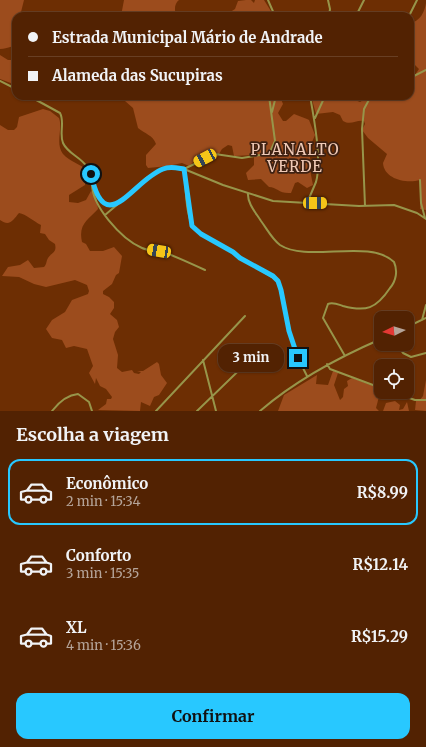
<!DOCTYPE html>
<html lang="pt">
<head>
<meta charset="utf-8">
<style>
  :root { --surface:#522202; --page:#582a0c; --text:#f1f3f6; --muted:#b5a499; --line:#683f24; --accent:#28c8ff }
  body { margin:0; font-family:Merriweather,serif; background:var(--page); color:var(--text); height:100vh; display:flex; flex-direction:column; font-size:15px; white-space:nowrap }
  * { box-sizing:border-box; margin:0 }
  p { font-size:13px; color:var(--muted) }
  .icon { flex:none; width:22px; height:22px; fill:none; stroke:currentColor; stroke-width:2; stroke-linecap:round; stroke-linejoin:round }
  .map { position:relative; height:411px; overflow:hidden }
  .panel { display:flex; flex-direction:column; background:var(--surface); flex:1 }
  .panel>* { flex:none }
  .guide { position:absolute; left:12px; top:12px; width:402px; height:88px; border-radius:12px; box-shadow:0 1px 3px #0004,0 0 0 1px var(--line); display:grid; align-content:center; height:88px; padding:0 16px; background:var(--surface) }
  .needle { width:26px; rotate:265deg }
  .tools { position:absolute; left:374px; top:311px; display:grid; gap:8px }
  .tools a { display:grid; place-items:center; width:40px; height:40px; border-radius:8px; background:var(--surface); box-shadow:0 1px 3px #0004,0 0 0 1px var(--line); font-size:20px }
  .end { position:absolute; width:18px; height:18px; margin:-9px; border:5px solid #28c8ff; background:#111; box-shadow:0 0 0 2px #111 }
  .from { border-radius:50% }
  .bubble { position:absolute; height:28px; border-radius:12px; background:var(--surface); box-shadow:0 1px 3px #0004,0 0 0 1px var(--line); font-size:13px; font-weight:700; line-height:28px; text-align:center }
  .car { position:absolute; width:12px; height:24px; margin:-12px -6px; border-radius:5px; box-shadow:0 0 3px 1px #0007; background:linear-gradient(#f5c518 24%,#345 0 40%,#f5c518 0 76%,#345 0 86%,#f5c518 0) }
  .guide b { display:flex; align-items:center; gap:14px; height:38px; font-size:15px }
  .guide b+b { border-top:1px solid var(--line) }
  .guide i { width:10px; height:10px; background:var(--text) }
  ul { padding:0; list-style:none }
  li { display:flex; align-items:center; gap:12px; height:66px; margin:0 8px 6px; padding:0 8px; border:2px solid transparent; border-radius:12px }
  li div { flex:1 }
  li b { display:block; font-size:15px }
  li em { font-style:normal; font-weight:700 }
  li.current { border-color:var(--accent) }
  li>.icon { width:36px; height:36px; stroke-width:1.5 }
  h2 { padding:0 16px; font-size:18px; line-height:48px }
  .button { display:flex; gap:8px; margin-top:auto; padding:8px 16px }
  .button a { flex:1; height:46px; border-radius:12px; background:var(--accent); color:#111; font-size:16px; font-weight:700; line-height:46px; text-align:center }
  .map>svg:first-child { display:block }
</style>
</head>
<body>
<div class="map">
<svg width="426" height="411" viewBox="0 0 426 411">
  <rect width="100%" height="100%" fill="#6d2e03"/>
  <path fill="#9c4c1d" d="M0 0H24L20 16H16V43L14 46C9 47 4 49 0 49Z
    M124 0H179C174 4 174 11 177 16H121Z
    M246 0H251L254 3 255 0H264L274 16H224L235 9 238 1Z
    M426 3V210L420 209V180C406 184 384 179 383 163L387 154 368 138 362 130 365 124 364 121C357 119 351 126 343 121L340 115 333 112 316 114 311 96H353L355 100 360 102 370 96H410V76L415 75 419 69 410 60V23C420 22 425 11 426 3Z
    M0 55 8 60H16V85L0 79Z
    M123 96H270L271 100 281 99 283 104 278 113 283 121H286L294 114 307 119 309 120 315 135 312 142 309 165 313 185 307 188 298 182 295 183 291 193C279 194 277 187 269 187L261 179 248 180 246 173 254 165V155L234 156 232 146 228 145 222 149 216 159 198 158 189 166 182 163 168 166 148 168 146 165V155L156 144C153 135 145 134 138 128L133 108 125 101Z
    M43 109 50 111 59 118C63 129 55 143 63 154 70 162 81 164 86 170L85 185 69 195V202L78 203 86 200 91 191 96 195 98 209C88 220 78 224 82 242L86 244 90 251H103L114 247 122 256 119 273 116 275 112 284 103 291V294L109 297 114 302V308L110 314 117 320 119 327 115 332 113 339 118 355 117 368 122 372 132 370 134 373 139 374 141 372 137 371H143L157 362 159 364 161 375 167 383 159 395 154 397 150 406 141 402 140 411 98 410 106 404 107 399H111L112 397 106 389 100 386 96 378 95 384 89 373 93 366 87 349 74 346 66 348 62 340 52 338 46 329 52 320 65 312 72 300 88 294 89 291 87 285 75 280 46 287 34 284 19 277 2 276 8 267 20 265 28 260 34 268 44 267C47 264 46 261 48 258 52 252 57 253 55 244L49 240 45 234 40 233 41 225C33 221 26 214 19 213 13 220 10 227 0 220V125L8 130H14L17 127 19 117Z
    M333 371 338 373 334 385 340 400 343 397 344 389 348 386 347 381 352 378 381 389 376 408 379 411H278L284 395 317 375 316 384 328 385Z
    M426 380V411L415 410 416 401H419L423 396Z
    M395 401 400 405 399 410 403 409 407 402 409 411H383L386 403Z"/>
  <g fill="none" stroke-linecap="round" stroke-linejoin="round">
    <path stroke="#97954a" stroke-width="2" d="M268 0 275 16
      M328 0 330 9 329 16
      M356 16 364 0
      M409 16 417 0
      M410 78 426 70
      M0 81 16 89
      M29 96 60 113C65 122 59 133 63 143 68 154 81 157 87 167 94 179 91 199 106 204L119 203 146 178 161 169 175 167 184 169 223 185 273 201 359 206 394 205 417 213 426 219
      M269 96 275 141 270 152 266 154 242 158 215 154 184 169C186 184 185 219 195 229L278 281 289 331 298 358 307 376
      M272 112 276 96
      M315 118 325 96
      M420 180 421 203 425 218
      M92 183C91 205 121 239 142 248 149 251 158 251 166 253 179 258 192 264 205 270
      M248 193C247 203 256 213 261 221 267 229 272 239 280 245 308 263 369 238 394 262 398 271 396 281 390 288 376 309 366 312 343 306 337 304 333 302 328 304L323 318 345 356
      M307 203C310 196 313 189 316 182 322 161 314 118 310 96
      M365 206 362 129 364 109 371 96
      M105 215 118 204
      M422 320 426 305
      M407 327 426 318
      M396 344 403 353 411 357 426 353
      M203 360 216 411
      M327 364 330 369 381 388
      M392 392 415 400H426
      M52 411C59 402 67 395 78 394L89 402 92 411
      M156 411 245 316
      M197 411 263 347
      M260 411C296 380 337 358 381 339"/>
  </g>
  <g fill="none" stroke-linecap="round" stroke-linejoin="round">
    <path stroke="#28c8ff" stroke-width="5" d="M91 174C105 241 133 180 163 169 170 166 177 168 184 169L192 226 201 234 233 252 240 258 273 276 278 281 281 290 289 331 298 358"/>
  </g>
  <g text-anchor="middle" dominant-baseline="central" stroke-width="3.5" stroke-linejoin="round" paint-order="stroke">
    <g font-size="15" letter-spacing="1" fill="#f0cab7" stroke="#3e2112">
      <text x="295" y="149">PLANALTO<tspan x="295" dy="17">VERDE</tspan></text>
    </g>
  </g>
</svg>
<div class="tools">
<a><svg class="needle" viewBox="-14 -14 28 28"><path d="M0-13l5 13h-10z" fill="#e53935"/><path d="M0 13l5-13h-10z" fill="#b5a499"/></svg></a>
<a><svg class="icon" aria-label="locate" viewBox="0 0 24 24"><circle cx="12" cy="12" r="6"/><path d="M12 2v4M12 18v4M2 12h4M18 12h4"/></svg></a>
</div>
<i class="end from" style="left:91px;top:174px"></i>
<i class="end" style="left:298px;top:358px"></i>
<div class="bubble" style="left:218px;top:344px;width:66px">3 min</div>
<i class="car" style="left:205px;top:158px;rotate:242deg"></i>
<i class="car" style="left:315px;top:203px;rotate:90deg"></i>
<i class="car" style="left:159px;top:251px;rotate:280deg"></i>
<div class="guide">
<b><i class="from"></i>Estrada Municipal Mário de Andrade</b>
<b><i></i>Alameda das Sucupiras</b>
</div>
</div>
<section class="panel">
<h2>Escolha a viagem</h2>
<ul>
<li class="current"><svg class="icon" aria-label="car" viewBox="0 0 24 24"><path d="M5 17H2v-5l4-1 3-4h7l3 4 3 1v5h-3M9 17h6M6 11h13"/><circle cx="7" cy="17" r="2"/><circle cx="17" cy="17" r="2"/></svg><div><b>Econômico</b><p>2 min · 15:34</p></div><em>R$8.99</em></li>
<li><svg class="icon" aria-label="car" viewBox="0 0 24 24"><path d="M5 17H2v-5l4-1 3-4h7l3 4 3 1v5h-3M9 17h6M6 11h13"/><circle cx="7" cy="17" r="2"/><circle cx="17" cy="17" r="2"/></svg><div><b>Conforto</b><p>3 min · 15:35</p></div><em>R$12.14</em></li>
<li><svg class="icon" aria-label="car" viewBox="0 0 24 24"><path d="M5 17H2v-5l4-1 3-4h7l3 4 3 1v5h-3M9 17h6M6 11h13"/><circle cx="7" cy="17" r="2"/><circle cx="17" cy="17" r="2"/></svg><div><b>XL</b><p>4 min · 15:36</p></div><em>R$15.29</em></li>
</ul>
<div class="button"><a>Confirmar</a></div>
</section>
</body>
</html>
